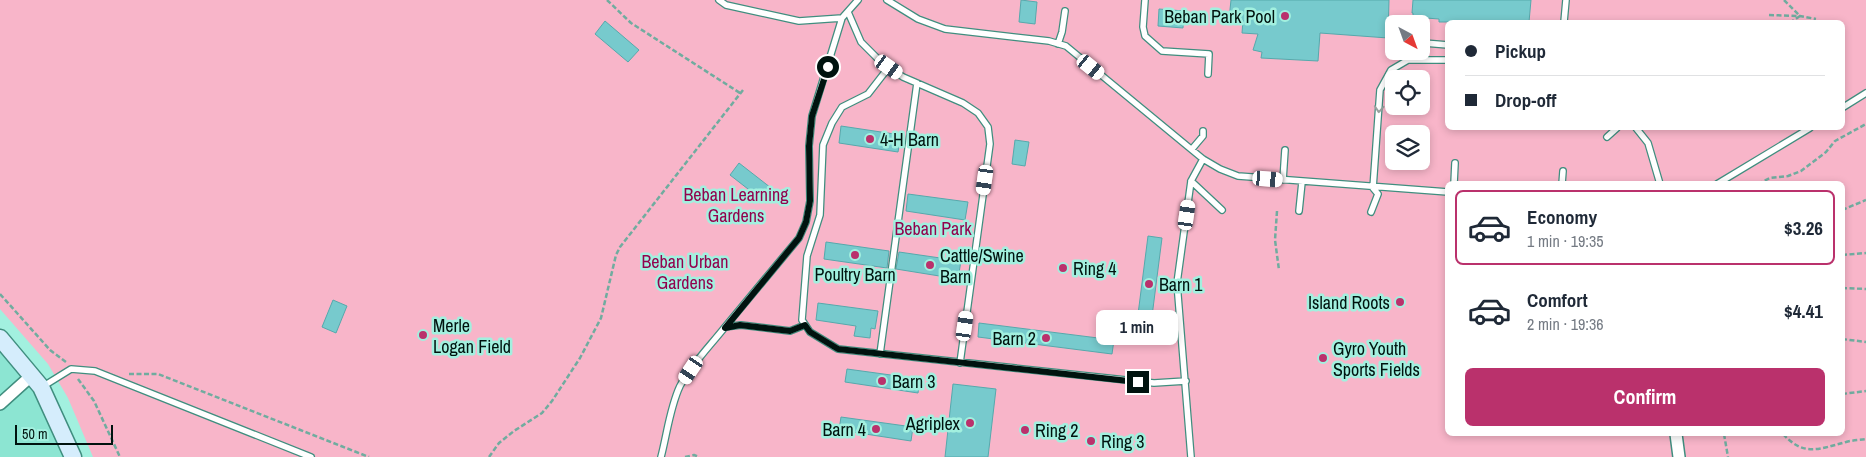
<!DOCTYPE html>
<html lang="en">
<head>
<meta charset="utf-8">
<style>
  :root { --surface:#fff; --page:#f2f2f3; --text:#1f2937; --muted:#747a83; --line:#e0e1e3; --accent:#ba316c }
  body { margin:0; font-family:"Archivo Narrow",sans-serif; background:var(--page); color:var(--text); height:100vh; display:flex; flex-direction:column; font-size:19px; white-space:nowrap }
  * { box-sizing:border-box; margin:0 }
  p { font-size:16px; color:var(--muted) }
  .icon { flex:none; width:28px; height:28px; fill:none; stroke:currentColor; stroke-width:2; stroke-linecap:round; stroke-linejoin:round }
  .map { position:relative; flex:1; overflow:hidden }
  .details { position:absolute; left:1445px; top:181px; width:400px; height:255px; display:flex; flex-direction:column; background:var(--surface); border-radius:8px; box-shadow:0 2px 8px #0003 }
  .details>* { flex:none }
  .top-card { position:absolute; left:1445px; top:20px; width:400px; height:110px; border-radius:8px; box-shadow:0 2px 8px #0003; display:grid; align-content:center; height:110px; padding:0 20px; background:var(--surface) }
  .needle { width:32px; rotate:139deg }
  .controls { position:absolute; left:1385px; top:15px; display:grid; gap:10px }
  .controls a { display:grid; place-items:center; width:45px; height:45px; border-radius:8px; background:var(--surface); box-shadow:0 2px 8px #0003; font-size:25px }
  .scale { position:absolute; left:15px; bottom:12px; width:98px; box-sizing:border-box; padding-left:5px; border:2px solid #00130f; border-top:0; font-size:14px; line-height:18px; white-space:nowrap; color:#00130f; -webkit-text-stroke:4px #a2f0df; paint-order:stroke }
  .end { position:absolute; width:22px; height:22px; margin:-11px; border:6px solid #00130f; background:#fff; box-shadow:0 0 0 2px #fff }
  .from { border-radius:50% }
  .bubble { position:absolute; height:35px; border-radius:8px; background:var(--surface); box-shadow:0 2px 8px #0003; font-size:16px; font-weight:700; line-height:35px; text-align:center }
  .car { position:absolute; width:15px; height:30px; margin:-15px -8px; border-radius:6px; box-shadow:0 0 4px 1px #0007; background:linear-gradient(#fff 24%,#345 0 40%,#fff 0 76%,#345 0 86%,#fff 0) }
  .top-card b { display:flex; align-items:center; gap:18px; height:48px; font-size:19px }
  .top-card b+b { border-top:1px solid var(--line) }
  .top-card i { width:12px; height:12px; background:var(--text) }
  ul { padding:9px 0 0; list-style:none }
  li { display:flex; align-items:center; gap:15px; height:75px; margin:0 10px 8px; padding:0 10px; border:2px solid transparent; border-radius:8px }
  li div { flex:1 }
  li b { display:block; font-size:19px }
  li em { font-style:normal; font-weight:700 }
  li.active { border-color:var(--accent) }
  li>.icon { width:45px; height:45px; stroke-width:1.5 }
  .button { display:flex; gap:10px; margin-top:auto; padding:10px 20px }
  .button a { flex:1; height:58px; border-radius:8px; background:var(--accent); color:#fff; font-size:20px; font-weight:700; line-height:58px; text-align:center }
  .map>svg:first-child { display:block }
</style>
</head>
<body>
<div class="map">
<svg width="1866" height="457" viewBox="0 0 1866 457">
  <rect width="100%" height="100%" fill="#a2f0df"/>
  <path fill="#8ce5d2" d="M0 347 38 392 67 457H0Z"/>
  <path fill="#f8b5c9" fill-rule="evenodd" d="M0 0H1866V457H93L68 398 48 364 0 309ZM1448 22H1842V128H1448ZM1394 24H1421V51H1394ZM1394 79H1421V106H1394ZM1394 134H1421V161H1394ZM1448 184H1842V434H1448Z"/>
  <path fill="#77cacd" stroke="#56a9ac" d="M1021 0 1037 2 1035 24 1019 22Z
    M1231 0H1389L1388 38 1320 33 1318 61 1261 58 1262 52 1253 50 1258 34 1242 33 1243 20 1229 19Z
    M1413 0H1531L1529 22H1439V19L1413 17V13H1412Z
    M1159 9 1184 11 1183 28 1158 26Z
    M605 21 639 50 628 62 595 34Z
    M841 126 901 135 898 152 839 143Z
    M1015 140 1029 142 1025 166 1012 164Z
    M739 163 775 191 766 203 730 175Z
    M908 194 968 202 965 220 906 211Z
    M1148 236 1162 238 1150 332 1136 330Z
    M826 242 889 251 887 268 824 259Z
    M899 252 961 261 958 279 896 269Z
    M333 300 347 306 336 333 322 327Z
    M818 303 878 311 875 329 871 328 870 338 854 336 856 326 816 320Z
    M979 323 1114 340 1112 354 978 337Z
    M847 369 920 379 918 393 845 382Z
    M953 384 996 389 988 457H945Z
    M841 417 913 427 911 441 839 430Z"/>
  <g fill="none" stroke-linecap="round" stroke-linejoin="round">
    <defs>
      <path id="lane" d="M719 0 726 5 799 21 842 18 858 0
        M887 0 918 19 945 29 1049 41 1066 46 1203 159 1220 169 1238 176 1448 192
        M1145 0 1143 27 1145 36 1162 51 1209 54 1208 74
        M848 12 861 42 880 61 903 77 963 103 978 113 988 127 990 144 960 363
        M1564 22 1566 0
        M1058 44 1062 32 1065 11
        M1421 46 1424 43 1448 45
        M1408 60 1417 51
        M889 67 868 94 842 107 832 123 823 145 820 215 807 256 802 320 810 332 838 349 1154 383 1186 381
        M1842 108 1866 93
        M1636 128 1648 143 1660 184
        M1607 137 1617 128
        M1192 149 1203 136V131
        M1283 180 1285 150
        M1191 181 1222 210
        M1454 184 1455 163
        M1562 184 1563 171
        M1717 184 1810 128
        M1299 211 1302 182
        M1371 212 1378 194 1373 188 1380 90 1391 70 1408 60H1448
        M725 327 799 238 806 222 810 201 809 146 812 116 842 18
        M880 354 917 83
        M42 387 71 369 95 371 311 457
        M661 457C667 434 670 407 680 386 691 365 710 346 725 327L741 325 790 331 805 325
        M1191 457 1177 283 1191 181 1203 159"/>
      <path id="street" d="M0 404 31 376
        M1676 434 1679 457"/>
      <path id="secondary" d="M0 338 41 387 73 457"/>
    </defs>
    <use href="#lane" stroke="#408e7f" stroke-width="8"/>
    <use href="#street" stroke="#408e7f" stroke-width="14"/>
    <use href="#secondary" stroke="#408e7f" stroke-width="19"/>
    <path stroke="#70ac9f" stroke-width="2.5" stroke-dasharray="5 2.5" stroke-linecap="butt" d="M607 0 631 23 740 93
      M1784 0 1800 16 1791 22
      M1769 15 1800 16 1816 19
      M1758 184 1770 178 1788 176 1801 171 1826 152 1835 141 1866 124
      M1842 210 1866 200
      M1277 211 1275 240 1279 270
      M1842 255 1866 253
      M1842 288 1866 289
      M0 294 50 350 66 362
      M1842 339 1866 342
      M129 374H158L369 457
      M78 379 94 401 120 457
      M1842 394 1866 391
      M1724 434 1728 457
      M1783 434C1804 457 1819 449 1846 442 1853 440 1860 440 1866 439
      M489 457 499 443 514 431 542 413 552 401 580 358 601 318 616 255 620 247 743 90
      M685 457 694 455 699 457"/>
    <use href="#lane" stroke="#fff" stroke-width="5.5"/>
    <use href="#street" stroke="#fff" stroke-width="11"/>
    <use href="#secondary" stroke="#d5edfc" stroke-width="16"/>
  </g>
  <defs><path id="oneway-chevron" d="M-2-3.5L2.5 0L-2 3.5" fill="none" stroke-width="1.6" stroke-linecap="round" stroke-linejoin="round" transform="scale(1.25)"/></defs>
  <use stroke="#99a19f" href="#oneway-chevron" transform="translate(1379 109) rotate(94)"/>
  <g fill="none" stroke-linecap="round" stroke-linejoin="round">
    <path stroke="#00130f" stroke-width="6" d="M828 67 812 116 809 146 810 201 806 222 799 238 725 328 740 325 790 331 805 325 810 332 838 349 1138 382"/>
  </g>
  <g fill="#ba316c" stroke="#a2f0df" stroke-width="2">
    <circle cx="1285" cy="16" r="5"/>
    <circle cx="870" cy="139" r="5"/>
    <circle cx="855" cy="255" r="5"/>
    <circle cx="930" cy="265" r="5"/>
    <circle cx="1063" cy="268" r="5"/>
    <circle cx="1149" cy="284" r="5"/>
    <circle cx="1400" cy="302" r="5"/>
    <circle cx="423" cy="335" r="5"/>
    <circle cx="1046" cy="338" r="5"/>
    <circle cx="1323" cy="358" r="5"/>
    <circle cx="882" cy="381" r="5"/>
    <circle cx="970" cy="423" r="5"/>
    <circle cx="876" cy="429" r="5"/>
    <circle cx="1025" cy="430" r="5"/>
    <circle cx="1091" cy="441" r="5"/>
  </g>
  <g text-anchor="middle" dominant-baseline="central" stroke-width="5" stroke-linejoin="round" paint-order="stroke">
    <g font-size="18" fill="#00130f" stroke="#a2f0df" text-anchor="start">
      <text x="1275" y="16" text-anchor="end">Beban Park Pool</text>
      <text x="880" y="139">4-H Barn</text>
      <text x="940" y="255">Cattle/Swine<tspan x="940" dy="21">Barn</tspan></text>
      <text x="1073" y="268">Ring 4</text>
      <text x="855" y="274" text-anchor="middle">Poultry Barn</text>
      <text x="1159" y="284">Barn 1</text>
      <text x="1390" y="302" text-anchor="end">Island Roots</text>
      <text x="433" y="325">Merle<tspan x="433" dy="21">Logan Field</tspan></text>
      <text x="1036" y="338" text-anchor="end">Barn 2</text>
      <text x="1333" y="348">Gyro Youth<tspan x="1333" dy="21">Sports Fields</tspan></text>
      <text x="892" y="381">Barn 3</text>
      <text x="960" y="423" text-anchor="end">Agriplex</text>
      <text x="866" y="429" text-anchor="end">Barn 4</text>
      <text x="1035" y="430">Ring 2</text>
      <text x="1101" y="441">Ring 3</text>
    </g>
    <g font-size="18" fill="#92024d" stroke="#a2f0df">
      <text x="736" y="194">Beban Learning<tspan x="736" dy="21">Gardens</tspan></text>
      <text x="933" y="228">Beban Park</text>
      <text x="685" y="261">Beban Urban<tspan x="685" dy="21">Gardens</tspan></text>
    </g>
  </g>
</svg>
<div class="controls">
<a><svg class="needle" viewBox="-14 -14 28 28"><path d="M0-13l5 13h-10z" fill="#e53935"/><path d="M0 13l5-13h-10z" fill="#747a83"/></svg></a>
<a><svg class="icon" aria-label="locate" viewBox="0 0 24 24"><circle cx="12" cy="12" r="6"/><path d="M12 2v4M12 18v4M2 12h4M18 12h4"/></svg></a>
<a><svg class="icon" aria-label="layers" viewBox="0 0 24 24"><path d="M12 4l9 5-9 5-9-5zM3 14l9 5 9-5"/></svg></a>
</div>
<div class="scale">50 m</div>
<i class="end from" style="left:828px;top:67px"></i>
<i class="end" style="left:1138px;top:382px"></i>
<div class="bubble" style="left:1096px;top:310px;width:82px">1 min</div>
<i class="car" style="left:889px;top:67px;rotate:125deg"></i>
<i class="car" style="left:1091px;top:67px;rotate:129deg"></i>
<i class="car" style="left:1268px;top:179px;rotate:95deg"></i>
<i class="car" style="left:985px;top:180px;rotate:188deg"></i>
<i class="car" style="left:1187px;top:215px;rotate:8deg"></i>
<i class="car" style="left:965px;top:326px;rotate:8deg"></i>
<i class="car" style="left:691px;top:370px;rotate:214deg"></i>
<div class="top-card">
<b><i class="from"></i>Pickup</b>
<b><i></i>Drop-off</b>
</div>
<section class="details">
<ul>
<li class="active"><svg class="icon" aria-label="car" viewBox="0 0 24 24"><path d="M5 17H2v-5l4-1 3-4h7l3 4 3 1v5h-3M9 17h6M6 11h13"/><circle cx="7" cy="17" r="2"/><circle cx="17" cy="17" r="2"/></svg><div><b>Economy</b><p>1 min · 19:35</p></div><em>$3.26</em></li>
<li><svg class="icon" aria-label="car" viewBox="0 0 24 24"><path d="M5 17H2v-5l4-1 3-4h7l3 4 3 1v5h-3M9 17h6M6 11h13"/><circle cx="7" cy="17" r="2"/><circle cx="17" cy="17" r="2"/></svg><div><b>Comfort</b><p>2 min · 19:36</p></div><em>$4.41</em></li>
</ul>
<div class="button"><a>Confirm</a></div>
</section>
</div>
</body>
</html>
